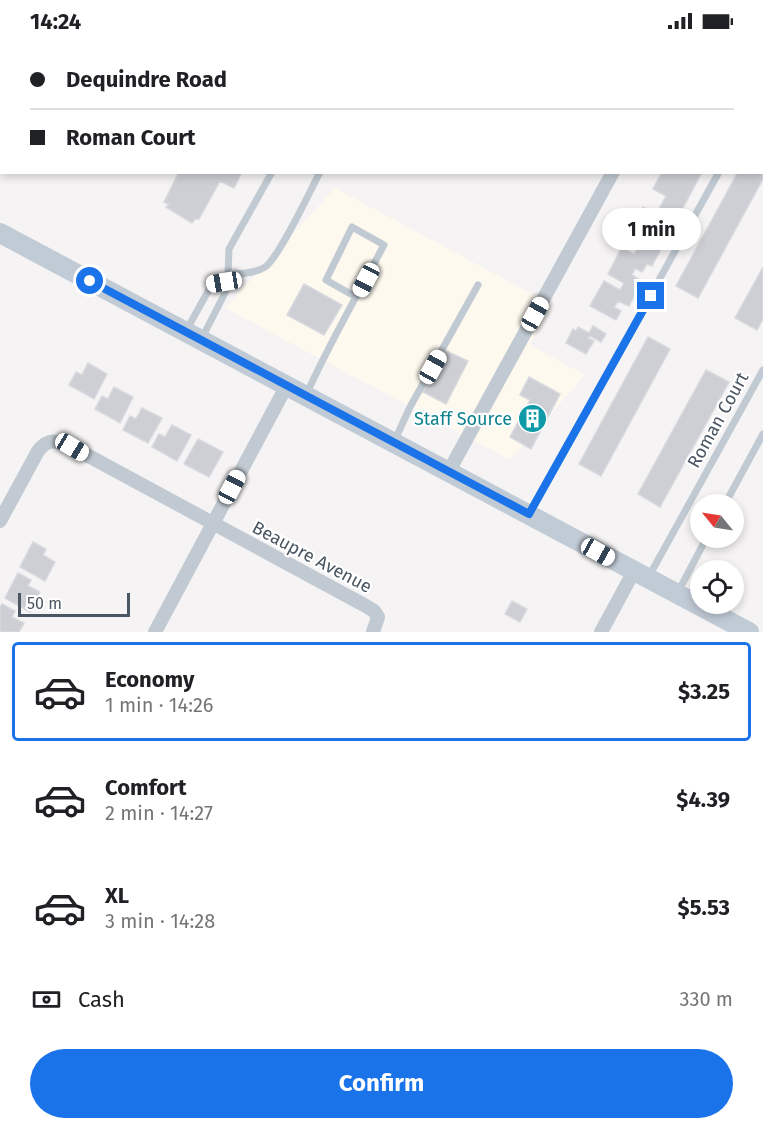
<!DOCTYPE html>
<html lang="en">
<head>
<meta charset="utf-8">
<style>
  :root { --surface:#fff; --page:#f6f6f6; --text:#202124; --muted:#757577; --line:#e0e0e0; --accent:#1a73e8 }
  body { margin:0; font-family:"Fira Sans",sans-serif; background:var(--page); color:var(--text); height:100vh; display:flex; flex-direction:column; font-size:22px; white-space:nowrap }
  * { box-sizing:border-box; margin:0 }
  p { font-size:20px; color:var(--muted) }
  .icon { flex:none; width:33px; height:33px; fill:none; stroke:currentColor; stroke-width:2; stroke-linecap:round; stroke-linejoin:round }
  .map { position:relative; height:590px; overflow:hidden }
  .sheet { display:flex; flex-direction:column; background:var(--surface); flex:1 }
  .sheet>* { flex:none }
  .guide { position:absolute; left:0px; top:0px; width:764px; height:132px; box-shadow:0 3px 9px #0003; display:grid; align-content:center; height:132px; padding:0 30px; background:var(--surface) }
  .needle { width:39px; rotate:300deg }
  .controls { position:absolute; left:690px; top:452px; display:grid; gap:12px }
  .controls a { display:grid; place-items:center; width:54px; height:54px; border-radius:50%; background:var(--surface); box-shadow:0 3px 9px #0003; font-size:30px }
  .scale { position:absolute; left:18px; bottom:15px; width:112px; box-sizing:border-box; padding-left:6px; border:3px solid #4a5661; border-top:0; font-size:16px; line-height:21px; white-space:nowrap; color:#4a5661; -webkit-text-stroke:4px #fff; paint-order:stroke }
  .end { position:absolute; width:27px; height:27px; margin:-14px; border:8px solid #1a73e8; background:#fff; box-shadow:0 0 0 3px #fff }
  .from { border-radius:50% }
  .bubble { position:absolute; height:42px; border-radius:21px; background:var(--surface); box-shadow:0 3px 9px #0003; font-size:20px; font-weight:700; line-height:42px; text-align:center }
  .car { position:absolute; width:18px; height:36px; margin:-18px -9px; border-radius:8px; box-shadow:0 0 4px 2px #0007; background:linear-gradient(#fff 24%,#345 0 40%,#fff 0 76%,#345 0 86%,#fff 0) }
  .guide b { display:flex; align-items:center; gap:21px; height:57px; font-size:22px }
  .guide b+b { border-top:2px solid var(--line) }
  .guide i { width:15px; height:15px; background:var(--text) }
  ul { padding:10px 0 0; list-style:none }
  li { display:flex; align-items:center; gap:18px; height:99px; margin:0 12px 9px; padding:0 18px; border:3px solid transparent; border-radius:6px }
  li div { flex:1 }
  li b { display:block; font-size:22px }
  li em { font-style:normal; font-weight:700 }
  li.current { border-color:var(--accent) }
  li>.icon { width:54px; height:54px; stroke-width:1.5 }
  .pay { display:flex; align-items:center; gap:15px; height:66px; padding:0 30px; font-size:22px }
  .pay p { margin-inline-start:auto }
  .cta { display:flex; gap:12px; margin-top:auto; padding:12px 30px }
  .cta a { flex:1; height:69px; border-radius:36px; background:var(--accent); color:#fff; font-size:24px; font-weight:700; line-height:69px; text-align:center }
  .status { display:flex; justify-content:space-between; align-items:center; height:42px; padding:0 30px; background:var(--surface); direction:ltr }
  .status svg { height:16px; fill:currentColor }
  .map>svg:first-child { display:block }
</style>
</head>
<body>
<div class="status"><b>14:24</b><svg viewBox="0 0 49 12"><path d="M0 12V9h3v3zM5 12V6h3v6zM10 12V3h3v9zM15 12V0h3v12zM26 1h20v11H26zM47 4h2v5h-2z"/></svg></div>
<div class="map">
<svg width="763" height="590" viewBox="0 0 763 590">
  <rect width="100%" height="100%" fill="#f5f3f3"/>
  <path fill="#fdf9ef" d="M335 146 527 249 552 261 530 303 585 333 510 418 225 266Z"/>
  <path fill="#cdcfd5" stroke="#d7d9de" stroke-width="1.5" d="M762 89 763 137 698 256 676 244 738 130H762Z
    M179 130H242L234 146 220 139 199 177H195L192 181 166 165 169 162 164 160Z
    M662 130H702L652 224 647 222 642 230 635 226 632 233 642 239 629 264 618 259 614 265 621 269 616 278 590 264 604 239 620 248 624 241 608 232 622 205 634 212 639 203 627 196 643 165 656 172 666 154 653 147Z
    M763 225V277L757 288 735 276Z
    M304 242 342 263 324 293 287 273Z
    M593 284 606 292 601 300 590 294 588 296 594 299 586 312 566 301 573 287 576 289 578 285 589 291Z
    M648 295 670 307 601 434 579 422Z
    M446 309 468 319 446 362 423 350Z
    M88 321 107 332 94 357 69 343 76 330 82 333Z
    M706 328 729 340 660 465 638 452Z
    M529 335 560 352 531 407 510 395 530 358 520 353Z
    M114 345 133 355 120 381 95 367 102 354 108 357Z
    M142 366 162 376 148 401 123 388 130 374 136 377Z
    M172 383 191 393 177 419 152 405 159 392 165 395Z
    M198 397 223 410 209 435 184 422Z
    M33 500 46 507 43 513 55 520 45 539 20 525Z
    M18 531 31 538 28 544 40 550 30 570 5 556Z
    M512 559 527 567 520 580 505 572Z
    M2 562 15 569 12 575 24 581 19 590H0V565Z"/>
  <g fill="none" stroke-linecap="round" stroke-linejoin="round">
    <path stroke="#c1cad2" stroke-width="7" d="M213 0 216 2
      M207 2 208 0
      M762 62 763 63
      M228 233C240 231 255 232 265 225 279 216 310 149 320 130
      M186 289 212 242 224 240
      M202 296 226 249 224 240 228 233 229 207 272 130
      M307 351C330 300 358 252 384 203L352 185 326 238 356 255
      M394 400 410 365 478 243
      M725 462 763 392
      M530 470 719 130
      M648 536 763 328
      M678 550 707 495"/>
    <path stroke="#c1cad2" stroke-width="14" d="M36 2 37 0
      M684 2 685 0
      M0 68 2 65
      M449 429 613 130
      M0 479 38 409C49 395 57 399 72 405L366 564 374 569 378 575 373 590
      M155 590 287 343
      M601 590 634 529"/>
    <path stroke="#c1cbd6" stroke-width="20" d="M0 191 749 590"/>
  </g>
  <g fill="none" stroke-linecap="round" stroke-linejoin="round">
    <path stroke="#1a73e8" stroke-width="8" d="M90 239 529 472 651 254"/>
  </g>
  <defs>
    <symbol id="building-disc" viewBox="-11 -11 22 22"><circle r="9.5" fill="#0f9aa8" stroke="#fff"/><path d="M-4-6H4V6H1V3H-1V6H-4ZM-2.5-4.3h1.7v1.8h-1.7ZM.8-4.3h1.7v1.8H.8ZM-2.5-1h1.7V.8h-1.7ZM.8-1h1.7V.8H.8Z" fill="#fff"/></symbol>
  </defs>
  <g fill-rule="evenodd">
    <use href="#building-disc" x="516" y="360" width="33" height="33"/>
  </g>
  <g text-anchor="middle" dominant-baseline="central" stroke-width="4.5" stroke-linejoin="round" paint-order="stroke">
    <g font-size="18" fill="#0d838f" stroke="#fff" text-anchor="end">
      <text x="512" y="377">Staff Source</text>
    </g>
    <g font-size="18" fill="#4a5661" stroke="#fff">
      <text transform="translate(718 378) rotate(-61)">Roman Court</text>
      <text transform="translate(312 515) rotate(28)">Beaupre Avenue</text>
    </g>
  </g>
</svg>
<div class="controls">
<a><svg class="needle" viewBox="-14 -14 28 28"><path d="M0-13l5 13h-10z" fill="#e53935"/><path d="M0 13l5-13h-10z" fill="#757577"/></svg></a>
<a><svg class="icon" aria-label="locate" viewBox="0 0 24 24"><circle cx="12" cy="12" r="6"/><path d="M12 2v4M12 18v4M2 12h4M18 12h4"/></svg></a>
</div>
<div class="scale">50 m</div>
<i class="end from" style="left:90px;top:239px"></i>
<i class="end" style="left:651px;top:254px"></i>
<div class="bubble" style="left:602px;top:166px;width:99px">1 min</div>
<i class="car" style="left:366px;top:238px;rotate:208deg"></i>
<i class="car" style="left:224px;top:240px;rotate:261deg"></i>
<i class="car" style="left:535px;top:272px;rotate:29deg"></i>
<i class="car" style="left:433px;top:325px;rotate:29deg"></i>
<i class="car" style="left:72px;top:405px;rotate:121deg"></i>
<i class="car" style="left:232px;top:445px;rotate:28deg"></i>
<i class="car" style="left:598px;top:510px;rotate:119deg"></i>
<div class="guide">
<b><i class="from"></i>Dequindre Road</b>
<b><i></i>Roman Court</b>
</div>
</div>
<section class="sheet">
<ul>
<li class="current"><svg class="icon" aria-label="car" viewBox="0 0 24 24"><path d="M5 17H2v-5l4-1 3-4h7l3 4 3 1v5h-3M9 17h6M6 11h13"/><circle cx="7" cy="17" r="2"/><circle cx="17" cy="17" r="2"/></svg><div><b>Economy</b><p>1 min · 14:26</p></div><em>$3.25</em></li>
<li><svg class="icon" aria-label="car" viewBox="0 0 24 24"><path d="M5 17H2v-5l4-1 3-4h7l3 4 3 1v5h-3M9 17h6M6 11h13"/><circle cx="7" cy="17" r="2"/><circle cx="17" cy="17" r="2"/></svg><div><b>Comfort</b><p>2 min · 14:27</p></div><em>$4.39</em></li>
<li><svg class="icon" aria-label="car" viewBox="0 0 24 24"><path d="M5 17H2v-5l4-1 3-4h7l3 4 3 1v5h-3M9 17h6M6 11h13"/><circle cx="7" cy="17" r="2"/><circle cx="17" cy="17" r="2"/></svg><div><b>XL</b><p>3 min · 14:28</p></div><em>$5.53</em></li>
</ul>
<div class="pay"><svg class="icon" aria-label="cash" viewBox="0 0 24 24"><path d="M3 7h18v10H3z"/><circle cx="12" cy="12" r="2"/></svg>Cash<p>330 m</p></div>
<div class="cta"><a>Confirm</a></div>
</section>
</body>
</html>
